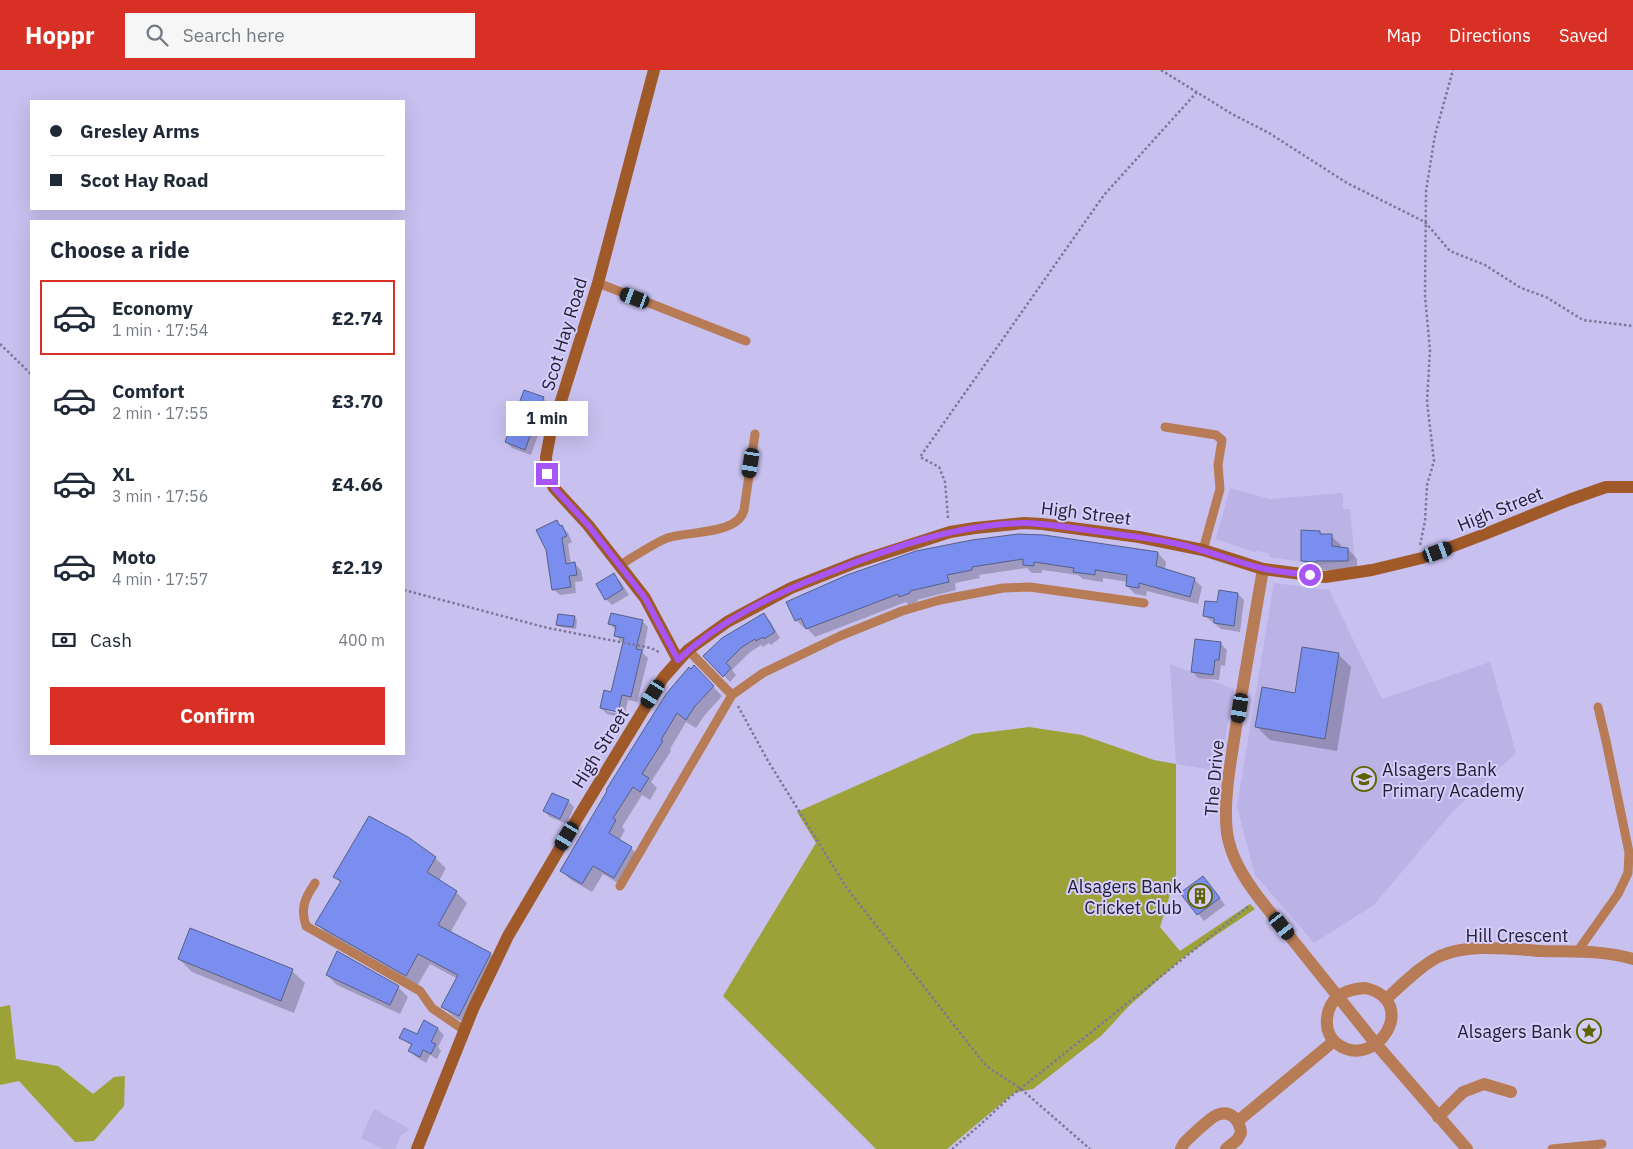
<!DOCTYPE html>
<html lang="en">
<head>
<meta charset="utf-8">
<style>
  :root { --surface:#fff; --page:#f6f6f7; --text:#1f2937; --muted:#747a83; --line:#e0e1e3; --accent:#d93025 }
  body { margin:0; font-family:"IBM Plex Sans",sans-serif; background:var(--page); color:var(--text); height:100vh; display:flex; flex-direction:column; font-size:19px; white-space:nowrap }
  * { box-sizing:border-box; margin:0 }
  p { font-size:16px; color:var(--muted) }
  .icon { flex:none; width:28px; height:28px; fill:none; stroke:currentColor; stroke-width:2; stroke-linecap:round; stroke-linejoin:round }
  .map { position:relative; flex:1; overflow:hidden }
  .drawer { position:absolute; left:30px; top:150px; width:375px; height:535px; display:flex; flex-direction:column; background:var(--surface); border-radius:0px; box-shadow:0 5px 20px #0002 }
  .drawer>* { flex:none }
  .top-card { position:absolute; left:30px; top:30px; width:375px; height:110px; border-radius:0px; box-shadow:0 5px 20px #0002; display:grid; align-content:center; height:110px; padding:0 20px; background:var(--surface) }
  .end { position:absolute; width:22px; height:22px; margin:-11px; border:6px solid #a855f7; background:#fff; box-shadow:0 0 0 2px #fff }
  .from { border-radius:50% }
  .bubble { position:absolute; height:35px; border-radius:0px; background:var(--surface); box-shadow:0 5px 20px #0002; font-size:16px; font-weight:700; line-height:35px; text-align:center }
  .car { position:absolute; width:15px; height:30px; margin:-15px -8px; border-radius:6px; box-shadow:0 0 4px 1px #0007; background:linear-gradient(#222 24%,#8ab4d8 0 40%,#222 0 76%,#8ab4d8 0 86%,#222 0) }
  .top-card b { display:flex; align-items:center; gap:18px; height:48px; font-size:19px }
  .top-card b+b { border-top:1px solid var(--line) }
  .top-card i { width:12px; height:12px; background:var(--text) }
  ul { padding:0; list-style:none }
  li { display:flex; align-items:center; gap:15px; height:75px; margin:0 10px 8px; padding:0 10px; border:2px solid transparent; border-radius:0px }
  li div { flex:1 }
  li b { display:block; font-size:19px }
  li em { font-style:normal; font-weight:700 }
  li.current { border-color:var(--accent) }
  li>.icon { width:45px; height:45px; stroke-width:1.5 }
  h2 { padding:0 20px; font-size:22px; line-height:60px }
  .pay { display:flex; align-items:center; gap:12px; height:55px; padding:0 20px; font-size:19px }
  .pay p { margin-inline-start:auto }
  .cta { display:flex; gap:10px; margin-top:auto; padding:10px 20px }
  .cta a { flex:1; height:58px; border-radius:0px; background:var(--accent); color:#fff; font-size:20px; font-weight:700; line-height:58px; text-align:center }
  header { display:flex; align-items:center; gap:30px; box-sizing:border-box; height:70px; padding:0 25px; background:var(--accent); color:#fff }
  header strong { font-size:24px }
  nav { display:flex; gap:28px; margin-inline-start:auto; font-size:18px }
  .search { width:350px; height:45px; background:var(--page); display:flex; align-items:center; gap:12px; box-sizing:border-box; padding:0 18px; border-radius:0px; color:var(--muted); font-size:19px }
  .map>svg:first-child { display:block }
</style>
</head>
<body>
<header>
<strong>Hoppr</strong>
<div class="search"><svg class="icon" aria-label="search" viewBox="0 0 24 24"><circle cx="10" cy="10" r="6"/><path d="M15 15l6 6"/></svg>Search here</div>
<nav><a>Map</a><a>Directions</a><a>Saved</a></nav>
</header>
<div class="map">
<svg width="1633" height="1079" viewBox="0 0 1633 1079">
  <rect width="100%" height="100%" fill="#c8c0ef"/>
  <path fill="#bbb2e6" d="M1230 418 1270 429 1343 423V439H1350L1355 490 1321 495 1303 492 1269 487 1268 483 1257 481 1254 482 1216 469Z
    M1274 513 1329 520 1382 629 1490 592 1516 683 1453 741 1374 835 1314 873 1255 805 1237 736Z
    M1170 594 1234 619 1219 701 1176 694Z
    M374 1039 410 1059 401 1065 395 1079H383L361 1068Z"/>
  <path fill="#9ca238" d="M1029 657 1082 665 1154 690 1176 694V805L1160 857 1180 881 1250 834 1255 839 1184 887 1129 936 1102 965 1033 1019 1014 1023 947 1079H876L723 926 816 773 797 742 973 664Z
    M10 935 16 989 58 996 93 1024 114 1007 125 1006 124 1036 94 1071 75 1072 19 1011 0 1015V937Z"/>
  <path fill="#0003" fill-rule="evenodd" d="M543 328 549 334 531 385 512 378 506 372Z
    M557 452 568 463 572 472 568 474 571 494H575L581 500 583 511 575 512 576 523 560 525 553 519Z
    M1320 462 1323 466H1331L1341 475V478L1348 479 1357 489V500H1312L1302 490Z
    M917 483H1158L1166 492 1165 500 1194 509 1202 517 1198 534 1147 521 1146 526 1135 524 1127 516 1128 512 1103 508V512L1083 509 1078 505 1042 500V503H1032L1027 498 979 505 980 508 955 513 956 520 917 530 918 531 909 535 906 532 815 567 806 557 804 558 796 550Z
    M613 505 620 511 629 525 612 535 606 529Z
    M1238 524 1244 530 1240 562 1221 559 1205 546Z
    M764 545 770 551 780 568 771 575 769 573 763 577 761 575 749 583 732 600 736 605 730 612 705 586Z
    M574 547 577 550 576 559 560 557 557 555Z
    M642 551 648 557 643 583 648 588 637 632 628 630 624 648 607 644 601 638 612 624 624 572H622L615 565 616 560 610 554ZM607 639 624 643 623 645 607 641Z
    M1221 574 1227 580 1225 596 1221 595 1219 610 1198 608 1192 601Z
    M1338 584 1351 597 1337 681 1270 670 1257 657 1296 624Z
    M694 597 722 626 704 646 696 658 686 652 670 679 671 681 651 712 657 718 650 730 642 725 622 757 625 760 619 771 631 778 640 787 623 816 603 804 592 822 571 810 562 801Z
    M568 731 574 737 567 754 550 747 544 741Z
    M435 788 446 798 439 811 456 822 467 833 450 863 490 884 501 895 470 956 454 947 443 937 458 909 430 894 417 916 328 865 317 854 341 813 335 807Z
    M1209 814 1225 835 1204 851 1182 824Z
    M179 889 292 901 305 913 294 943 192 902Z
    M327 905 398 917 408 927 400 944 337 915Z
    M425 952 438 959 444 965 438 977 441 981 437 989 430 985 426 993 416 987 410 981 412 976 401 968 417 966Z"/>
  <path fill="#798eef" stroke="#556087" d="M524 320 544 327 525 380 505 372Z
    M557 450 560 456 562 455 567 466 562 468 566 494 575 492 577 505 569 506 571 517 552 520 546 480 536 460Z
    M1301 460 1320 461V464H1332V476L1348 478V491H1316V492L1301 491Z
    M1018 464 1044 465 1158 482 1156 496 1195 508 1190 527 1139 513V518L1126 516 1127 505 1095 500V505L1073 502 1074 498 1034 492V496L1023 495V489L972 497V500L947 505 949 512 910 521V523L899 527 898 524 806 559 801 548 795 551 786 532 847 505 916 481 972 470Z
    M614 503 623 519 605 530 596 514Z
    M1219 520 1238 523 1234 556 1214 553V548L1203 546 1205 531 1217 532Z
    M611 543 643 550 636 579 642 580 631 627 622 625 618 642 600 638 604 620 611 622 624 568 614 566 616 556 608 554Z
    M764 543 775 562 764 569 763 567 756 571 755 569 742 577 726 593 731 598 723 607 703 586 722 568Z
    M558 544 575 546 573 557 556 555Z
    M1195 569 1221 572 1219 590H1215L1213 605 1191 602Z
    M1302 577 1339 583 1325 669 1255 657 1262 617 1295 623Z
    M694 595 714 616 695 636 686 650 677 643 661 670 663 671 642 704 649 708 640 722 633 717 613 748 616 750 609 763 632 777 614 808 593 796 582 814 560 801 607 721 606 720 666 624 689 597 691 599Z
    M552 723 569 730 560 749 543 741Z
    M369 746 408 767 436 787 427 802 457 821 438 855 491 883 459 946 441 937 458 905 418 884 406 906 315 854 341 811 333 807Z
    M1203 806 1220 828 1197 845 1180 823Z
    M190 858 293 899 281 931 178 889Z
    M337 881 399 916 390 935 326 905Z
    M424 950 438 958 431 972 436 974 431 984 423 980 420 987 408 981 412 974 399 968 404 958 417 964Z"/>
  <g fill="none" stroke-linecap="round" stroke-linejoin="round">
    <path stroke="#7d7798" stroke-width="2.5" stroke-dasharray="2.5 2.5" stroke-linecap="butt" d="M1161 0 1232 44 1269 63 1347 113 1425 152 1450 181 1485 195 1521 218 1546 227 1583 250 1633 256
      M0 274 31 304
      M948 448 945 412 939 397 920 387 1104 125 1197 22
      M1420 475 1425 451 1427 415 1434 391 1427 332 1430 280 1425 226 1426 121 1435 65 1453 0
      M404 520 548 558 651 578 659 582
      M738 636 768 691 846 817 986 996 1020 1018 1090 1079
      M952 1079 981 1054 1010 1027 1249 836"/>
    <path stroke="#b77b55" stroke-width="9" d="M598 213 746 271
      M1165 357 1216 365 1222 370 1218 395 1220 419 1203 480
      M620 495C635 486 651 475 667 468 688 461 738 465 744 440L755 364
      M688 580 732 625
      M315 813C305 828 300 838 306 856L420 921 432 938 464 960
      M620 816 732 625 763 603 840 566 902 541 940 530 1003 518 1030 517 1144 533
      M1577 882 1618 824 1628 803 1629 782 1606 671 1598 637
      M1552 1079 1602 1074"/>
    <path stroke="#b77b55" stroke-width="12" d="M1263 499C1254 551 1245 604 1236 657 1231 691 1223 729 1227 763 1231 788 1244 808 1259 828L1376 974 1467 1079
      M1365 918C1422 931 1375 1004 1336 973 1322 961 1325 936 1339 926 1346 920 1356 919 1365 918Z
      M1386 929C1403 914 1420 896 1440 886 1469 873 1511 879 1542 881 1574 882 1602 880 1633 889
      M1438 1047 1463 1022 1484 1014 1511 1022
      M1238 1051 1334 971
      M1181 1079 1184 1073C1190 1067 1211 1047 1217 1045 1231 1039 1240 1051 1241 1063L1237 1070 1226 1079"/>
    <path stroke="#a05928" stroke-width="12" d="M654 0 598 213 550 366 546 387 547 404 554 418 588 455 645 528 678 590
      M417 1079 473 939 508 866 577 749 663 608 688 580 727 552 791 518 857 492 950 462 975 458 1024 453 1042 454 1139 467 1203 480 1263 499 1325 507 1372 500 1422 488 1485 464 1569 430 1606 417H1633"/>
  </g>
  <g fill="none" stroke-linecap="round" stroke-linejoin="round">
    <path stroke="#a855f7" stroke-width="6" d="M547 404 554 418 588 455 645 528 678 590C720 550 775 524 828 503 890 478 957 454 1024 453 1043 453 1062 457 1081 459 1113 464 1146 467 1178 474 1206 480 1233 491 1261 498 1277 502 1294 503 1310 505"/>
  </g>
  <defs>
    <symbol id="school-ring" viewBox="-11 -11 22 22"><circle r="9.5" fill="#d5cdfc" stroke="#5f6400" stroke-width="1.5"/><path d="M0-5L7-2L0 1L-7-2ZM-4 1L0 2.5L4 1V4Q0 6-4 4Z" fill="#5f6400"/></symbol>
    <symbol id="building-ring" viewBox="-11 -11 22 22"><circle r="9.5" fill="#d5cdfc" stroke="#5f6400" stroke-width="1.5"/><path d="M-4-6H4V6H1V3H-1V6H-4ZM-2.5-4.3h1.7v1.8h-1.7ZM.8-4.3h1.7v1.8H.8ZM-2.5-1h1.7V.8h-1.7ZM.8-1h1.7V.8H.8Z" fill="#5f6400"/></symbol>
    <symbol id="sight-ring" viewBox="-11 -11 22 22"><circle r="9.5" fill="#d5cdfc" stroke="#5f6400" stroke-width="1.5"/><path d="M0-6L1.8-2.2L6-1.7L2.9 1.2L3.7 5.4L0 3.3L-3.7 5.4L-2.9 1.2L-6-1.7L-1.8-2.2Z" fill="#5f6400"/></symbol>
  </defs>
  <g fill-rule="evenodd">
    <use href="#school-ring" x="1350" y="695" width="28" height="28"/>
    <use href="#building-ring" x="1186" y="812" width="28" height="28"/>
    <use href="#sight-ring" x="1575" y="947" width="28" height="28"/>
  </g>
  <g text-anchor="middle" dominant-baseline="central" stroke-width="4" stroke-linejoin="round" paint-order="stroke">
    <g font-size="18" fill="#242132" stroke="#d5cdfc">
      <text transform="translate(564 264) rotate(-73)">Scot Hay Road</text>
      <text transform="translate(1500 439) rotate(-22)">High Street</text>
      <text transform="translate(1086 443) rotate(7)">High Street</text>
      <text transform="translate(600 678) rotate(-58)">High Street</text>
      <text transform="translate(1214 708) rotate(-85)">The Drive</text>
      <text x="1517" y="865">Hill Crescent</text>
    </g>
    <g font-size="18" fill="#242132" stroke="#d5cdfc" text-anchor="end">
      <text x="1382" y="699" text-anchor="start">Alsagers Bank<tspan x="1382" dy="21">Primary Academy</tspan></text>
      <text x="1182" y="816">Alsagers Bank<tspan x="1182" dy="21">Cricket Club</tspan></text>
      <text x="1572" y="961">Alsagers Bank</text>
    </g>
  </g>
</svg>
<i class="end from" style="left:1310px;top:505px"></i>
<i class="end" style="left:547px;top:404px"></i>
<div class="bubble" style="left:506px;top:331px;width:82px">1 min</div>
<i class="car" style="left:635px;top:228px;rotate:291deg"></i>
<i class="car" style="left:751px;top:393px;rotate:189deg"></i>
<i class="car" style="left:1438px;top:482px;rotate:70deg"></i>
<i class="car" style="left:653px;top:624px;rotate:212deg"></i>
<i class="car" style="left:1240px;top:638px;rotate:189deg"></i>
<i class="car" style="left:567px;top:766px;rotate:211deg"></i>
<i class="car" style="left:1282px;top:856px;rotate:141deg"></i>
<div class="top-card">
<b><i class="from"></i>Gresley Arms</b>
<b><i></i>Scot Hay Road</b>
</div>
<section class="drawer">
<h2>Choose a ride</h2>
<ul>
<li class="current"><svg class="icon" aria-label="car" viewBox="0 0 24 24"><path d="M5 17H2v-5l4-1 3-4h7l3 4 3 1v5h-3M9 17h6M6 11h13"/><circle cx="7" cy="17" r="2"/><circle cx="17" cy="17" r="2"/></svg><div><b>Economy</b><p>1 min · 17:54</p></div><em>£2.74</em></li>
<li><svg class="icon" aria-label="car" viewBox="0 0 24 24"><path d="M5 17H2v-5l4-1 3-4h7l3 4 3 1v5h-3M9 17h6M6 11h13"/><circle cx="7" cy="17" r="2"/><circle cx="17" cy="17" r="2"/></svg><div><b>Comfort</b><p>2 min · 17:55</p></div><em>£3.70</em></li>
<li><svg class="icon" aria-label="car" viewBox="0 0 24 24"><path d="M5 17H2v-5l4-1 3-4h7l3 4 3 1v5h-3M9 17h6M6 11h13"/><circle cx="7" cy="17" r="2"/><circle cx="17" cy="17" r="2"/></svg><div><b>XL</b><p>3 min · 17:56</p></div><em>£4.66</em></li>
<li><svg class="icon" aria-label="car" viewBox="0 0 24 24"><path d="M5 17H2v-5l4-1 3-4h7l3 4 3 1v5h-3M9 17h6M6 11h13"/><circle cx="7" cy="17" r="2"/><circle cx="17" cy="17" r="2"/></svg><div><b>Moto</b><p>4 min · 17:57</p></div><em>£2.19</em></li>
</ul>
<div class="pay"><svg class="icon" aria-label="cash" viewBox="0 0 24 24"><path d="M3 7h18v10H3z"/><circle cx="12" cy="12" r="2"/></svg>Cash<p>400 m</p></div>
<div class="cta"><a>Confirm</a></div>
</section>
</div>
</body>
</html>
